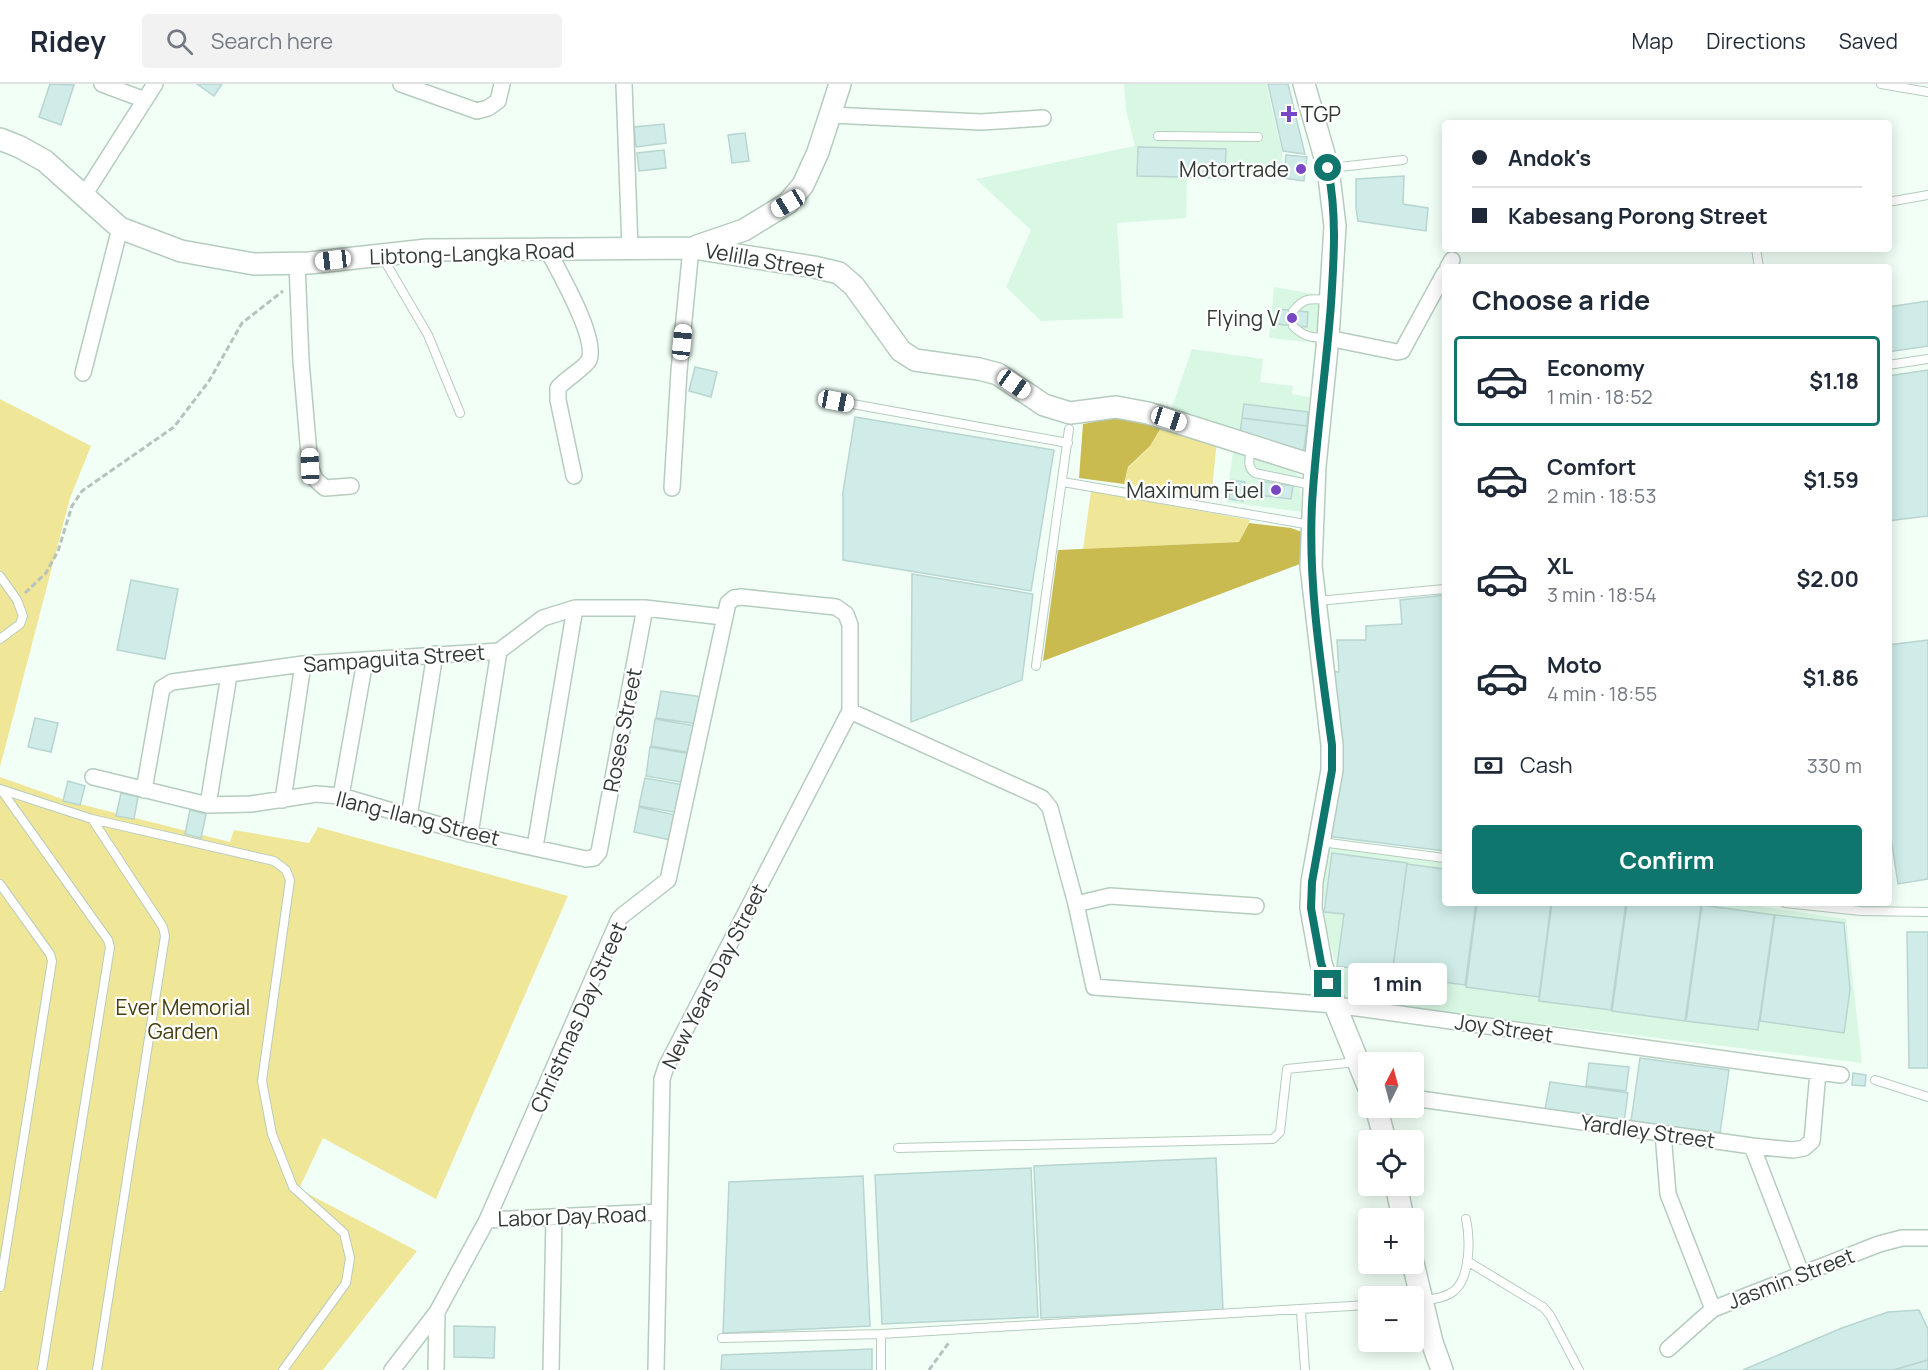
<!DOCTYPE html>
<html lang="en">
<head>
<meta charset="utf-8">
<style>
  :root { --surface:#fff; --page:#f2f2f3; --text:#1f2937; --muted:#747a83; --line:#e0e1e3; --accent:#0f766e }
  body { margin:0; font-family:Manrope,sans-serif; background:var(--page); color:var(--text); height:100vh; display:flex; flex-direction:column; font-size:22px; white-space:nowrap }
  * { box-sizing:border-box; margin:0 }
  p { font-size:20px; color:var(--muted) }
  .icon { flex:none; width:33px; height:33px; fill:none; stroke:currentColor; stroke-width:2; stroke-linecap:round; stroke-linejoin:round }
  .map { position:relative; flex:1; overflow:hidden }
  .sheet { position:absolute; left:1442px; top:180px; width:450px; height:642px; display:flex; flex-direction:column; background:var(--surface); border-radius:6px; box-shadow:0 3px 15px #0003 }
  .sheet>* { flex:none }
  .banner { position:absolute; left:1442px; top:36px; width:450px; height:132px; border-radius:6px; box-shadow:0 3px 15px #0003; display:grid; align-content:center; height:132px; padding:0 30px; background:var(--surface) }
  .needle { width:39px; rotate:6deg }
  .controls { position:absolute; left:1358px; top:968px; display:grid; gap:12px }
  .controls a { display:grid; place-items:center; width:66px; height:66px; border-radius:6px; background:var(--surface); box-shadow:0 3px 15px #0003; font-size:30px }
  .end { position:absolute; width:27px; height:27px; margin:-14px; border:8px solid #0f766e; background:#fff; box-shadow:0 0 0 3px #fff }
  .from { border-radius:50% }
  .bubble { position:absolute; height:42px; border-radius:6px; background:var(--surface); box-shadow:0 3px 15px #0003; font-size:20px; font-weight:700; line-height:42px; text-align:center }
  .car { position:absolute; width:18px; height:36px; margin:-18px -9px; border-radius:8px; box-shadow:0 0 4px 2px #0007; background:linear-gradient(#fff 24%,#345 0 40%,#fff 0 76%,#345 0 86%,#fff 0) }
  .banner b { display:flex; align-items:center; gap:21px; height:57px; font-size:22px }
  .banner b+b { border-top:2px solid var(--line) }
  .banner i { width:15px; height:15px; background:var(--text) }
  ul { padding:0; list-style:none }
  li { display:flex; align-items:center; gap:18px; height:90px; margin:0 12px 9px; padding:0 18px; border:3px solid transparent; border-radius:6px }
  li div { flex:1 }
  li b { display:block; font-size:22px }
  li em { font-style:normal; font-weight:700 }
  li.on { border-color:var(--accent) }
  li>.icon { width:54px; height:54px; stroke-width:1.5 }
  h2 { padding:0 30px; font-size:27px; line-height:72px }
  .pay { display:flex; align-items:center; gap:15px; height:66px; padding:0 30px; font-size:22px }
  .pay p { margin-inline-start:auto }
  .cta { display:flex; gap:12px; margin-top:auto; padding:12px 30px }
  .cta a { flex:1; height:69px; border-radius:6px; background:var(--accent); color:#fff; font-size:24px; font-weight:700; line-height:69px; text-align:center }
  header { display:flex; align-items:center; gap:36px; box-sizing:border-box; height:84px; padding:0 30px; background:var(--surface); border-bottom:2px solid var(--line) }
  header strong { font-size:28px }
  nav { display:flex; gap:33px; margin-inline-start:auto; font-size:21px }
  .search { width:420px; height:54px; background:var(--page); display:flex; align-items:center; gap:15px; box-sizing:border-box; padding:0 21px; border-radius:6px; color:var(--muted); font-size:22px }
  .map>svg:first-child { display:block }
</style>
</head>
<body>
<header>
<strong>Ridey</strong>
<div class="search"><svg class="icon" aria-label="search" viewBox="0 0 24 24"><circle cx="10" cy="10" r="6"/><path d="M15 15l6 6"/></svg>Search here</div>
<nav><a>Map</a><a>Directions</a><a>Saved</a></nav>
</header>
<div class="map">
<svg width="1928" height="1286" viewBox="0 0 1928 1286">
  <rect width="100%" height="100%" fill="#f1fff6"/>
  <path fill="#d9f8e4" d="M1124 0H1266L1282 67 1283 88 1227 86 1226 96 1187 95 1186 134 1117 139 1123 234 1041 237 1006 203 1031 146 976 95 1135 62 1126 26Z
    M1274 203 1320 211 1317 259 1269 254Z
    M1192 265 1263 275 1260 298 1293 302 1292 310 1310 313 1308 328 1244 320 1240 350 1170 329Z
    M1233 368 1288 385 1299 391 1302 428 1226 418Z
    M1330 763 1444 779V819H1734L1846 835 1862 979 1345 916 1326 843 1323 798Z"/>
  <path fill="#f0e697" d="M0 315 91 362 70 414 0 683Z
    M1162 342 1217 357 1211 414 1124 400 1128 384 1150 362Z
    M1091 407 1250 436 1239 458 1083 465Z
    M0 693 68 717 230 758 234 746 309 759 318 743 568 812 436 1115 323 1054 299 1105 417 1167 323 1286H0Z"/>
  <path fill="#c9bb4f" d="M1115 334 1162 342 1150 362 1128 383 1124 400 1079 394 1083 340Z
    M1249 439 1291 444 1302 448 1300 480 1043 577 1058 466 1239 458Z"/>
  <path fill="#cfece8" stroke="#b8d5d0" stroke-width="1.5" d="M50 0 74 1 61 41 39 33Z
    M197 0H222L214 12Z
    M1268 0H1288L1305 70 1283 67Z
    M664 40 666 59 636 63 634 43Z
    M745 49 749 77 732 79 728 51Z
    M1138 63 1226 65 1225 94 1137 92Z
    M664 66 666 84 639 87 637 69Z
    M1286 71 1307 73 1304 97 1284 94Z
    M1404 92 1403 120 1428 124 1426 147 1358 137 1356 124V95Z
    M1928 217V262L1888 268V223Z
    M1278 225 1308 228 1307 243 1276 240Z
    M695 283 717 288 711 313 689 307Z
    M1928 286V432L1888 437V292Z
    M1244 320 1308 328 1307 342 1242 334Z
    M855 333 1054 366 1031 507 843 476V408Z
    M1242 334 1307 342 1304 365 1298 369 1240 350Z
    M1231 396 1245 398 1243 417 1229 415Z
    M1260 397 1293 402 1291 415 1258 411Z
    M912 490 1033 510 1022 596 911 638Z
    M131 496 178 505 165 575 117 566Z
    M1444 511V767L1326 752 1327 587 1339 588 1337 556H1366V542L1402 540 1400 516Z
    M1928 556V795L1898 800 1888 734V561Z
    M661 607 702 613 698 640 656 634Z
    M35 634 58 639 51 668 28 663Z
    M655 635 696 642 692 669 651 662Z
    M650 663 691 670 686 699 646 692Z
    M645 694 684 701 679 729 639 722Z
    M68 697 85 702 80 721 63 717Z
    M121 709 138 713 134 735 116 732Z
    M639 723 680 732 675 757 634 748Z
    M190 726 206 730 201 754 185 750Z
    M1332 769 1407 779 1392 890 1337 882 1344 830 1324 828Z
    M1407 780 1444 785V819H1476L1465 901 1392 891Z
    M1477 819H1551L1539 913 1466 903Z
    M1552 819H1626L1611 926 1539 917Z
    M1627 819H1682L1701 822 1685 937 1612 927Z
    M1702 821 1774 831 1758 946 1686 937Z
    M1775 831 1844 839 1850 906 1844 949 1760 937Z
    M1907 848H1928V984H1909Z
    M1640 974 1729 986 1720 1049 1631 1037Z
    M1589 979 1629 983 1626 1007 1586 1002Z
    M1853 989 1866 991 1865 1002 1852 1001Z
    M1550 998 1628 1009 1624 1038 1545 1026Z
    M1216 1074 1223 1226 1041 1234 1034 1082Z
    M1031 1084 1038 1233 882 1240 875 1091Z
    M863 1092 870 1242 723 1249 729 1098Z
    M1919 1226 1928 1245V1276L1893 1286H1743L1842 1244 1888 1228Z
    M454 1242 495 1243 494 1274 454 1273Z
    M872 1265V1286H721L722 1271Z
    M1928 1276V1286H1894Z"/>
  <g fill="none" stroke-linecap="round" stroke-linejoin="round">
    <defs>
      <path id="service" d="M1881 0 1928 8
        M1158 52 1258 53
        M1330 84 1403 76
        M1888 118 1928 111
        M1756 165 1759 183
        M383 174 428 251 460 329
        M1293 227C1305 212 1312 215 1329 216
        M1293 242C1303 252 1311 254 1326 254
        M1888 281 1928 275
        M836 317 1068 359
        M1251 363C1250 373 1246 383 1255 389L1312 401
        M1063 398 1311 441
        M0 492 17 516 23 532 20 540 0 555
        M1318 517 1444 505
        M1036 582 1069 345
        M0 705 92 735 274 777 286 786 290 796 262 997 272 1050 293 1103 344 1149 350 1174 346 1199 283 1286
        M2 707 108 856 110 863 42 1286
        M92 735 163 843 165 852 97 1286
        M1321 758 1444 774
        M0 800 50 870 52 877 0 1203
        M1785 819 1861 827 1928 828
        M1875 996 1928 1013
        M898 1064 1273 1055 1280 1048 1287 985 1357 978
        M1467 1177 1543 1223 1550 1231 1579 1286
        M1422 1217C1433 1215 1445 1214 1454 1207 1471 1193 1470 1153 1466 1135
        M1301 1227 1305 1286
        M722 1254 881 1250 1368 1221
        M881 1286V1250"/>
      <path id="minor" d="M102 0 145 16
        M401 0 477 27 488 24 498 17 502 0
        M624 0 630 164
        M831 31 981 38 1043 34
        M83 113 155 0
        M547 165C558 186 598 254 589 276 585 284 565 295 558 304V316L574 392
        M297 179 301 277 310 382 315 395 325 404 351 402
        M1448 183 1452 176
        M1328 254 1397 268 1402 267 1444 190
        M83 289 120 144
        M672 404 679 287 691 164
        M850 627 1042 714 1050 724 1076 820 1094 903 1335 921 1841 991
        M93 693 208 721 251 720 316 710 341 712 470 750 586 775 594 774 599 768 645 524
        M144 706 162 604 172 598 303 580 499 567 543 534 575 524H645L723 533
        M341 712 365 577
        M283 716 303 580
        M208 721 229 591
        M409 733 435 570
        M470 750 499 567
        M535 763 575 524
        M1076 820 1110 812 1256 822
        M1413 1014 1752 1062 1793 1066 1804 1064 1812 1057 1818 988
        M1663 1049 1668 1110 1713 1225
        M1752 1062 1801 1189
        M487 1136 658 1128
        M1668 1265 1713 1225 1879 1160 1902 1154H1928
        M392 1286 437 1228 487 1136 619 835 623 831 668 796 728 519 734 514 741 513 836 523 846 530 850 541V627L666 983 662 995 656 1286
        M436 1286 437 1228
        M551 1286 554 1133"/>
      <path id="secondary" d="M1304 0 1328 84 1335 142 1328 254 1315 382 1311 482 1332 661V686L1312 798 1311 824 1321 879 1335 921 1368 1002
        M0 55 20 63 45 77 120 144 181 167 254 180 309 179 427 166 693 164 814 183 839 189 854 202 901 267 915 276 979 285 998 290 1044 321 1070 329 1116 323 1148 329 1315 382
        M697 162 744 146 788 119 803 101 818 68 840 0
        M1376 1023 1385 1056
        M1396 1101 1403 1134
        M1413 1179 1432 1258 1442 1286"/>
    </defs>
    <use href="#service" stroke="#b6ccbe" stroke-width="10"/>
    <use href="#minor" stroke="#b6ccbe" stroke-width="18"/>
    <use href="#secondary" stroke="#b6ccbe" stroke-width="24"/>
    <path stroke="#b6c2bb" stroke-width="3" stroke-dasharray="6 3" stroke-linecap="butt" d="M25 509 46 489 58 467 72 422 82 407 174 343 209 297 242 239 283 207
      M929 1286 950 1257"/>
    <use href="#service" stroke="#fff" stroke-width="8"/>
    <use href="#minor" stroke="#fff" stroke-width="15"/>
    <use href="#secondary" stroke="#fff" stroke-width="21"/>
  </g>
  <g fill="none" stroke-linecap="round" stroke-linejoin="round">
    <path stroke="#0f766e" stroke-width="8" d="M1328 900 1321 879 1311 824 1312 798 1332 686V661C1321 581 1308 501 1312 420 1316 354 1326 287 1331 220 1334 172 1337 133 1328 84"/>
  </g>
  <g fill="#7748c1" stroke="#fff" stroke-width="2">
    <path d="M1286 21h6v6h6v6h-6v6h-6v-6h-6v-6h6z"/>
    <circle cx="1301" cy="85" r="6"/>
    <circle cx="1292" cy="234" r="6"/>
    <circle cx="1276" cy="406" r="6"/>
  </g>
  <g text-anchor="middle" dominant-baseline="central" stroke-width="4.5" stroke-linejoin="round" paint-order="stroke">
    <g font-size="21" fill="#313a35" stroke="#fff" text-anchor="end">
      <text x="1301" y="30" text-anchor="start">TGP</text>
      <text x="1289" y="85">Motortrade</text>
      <text x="1280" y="234">Flying V</text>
      <text x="1264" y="406">Maximum Fuel</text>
    </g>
    <g font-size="21" fill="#313a35" stroke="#fff">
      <text transform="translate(472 169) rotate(-2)">Libtong-Langka Road</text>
      <text transform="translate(765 176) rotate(10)">Velilla Street</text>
      <text transform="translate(394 574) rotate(-4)">Sampaguita Street</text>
      <text transform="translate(622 646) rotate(-79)">Roses Street</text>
      <text transform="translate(418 734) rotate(14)">Ilang-Ilang Street</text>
      <text transform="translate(714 892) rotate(-63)">New Years Day Street</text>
      <text transform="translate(578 933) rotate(-66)">Christmas Day Street</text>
      <text transform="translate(1504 944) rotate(8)">Joy Street</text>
      <text transform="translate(1648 1047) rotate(8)">Yardley Street</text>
      <text transform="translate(572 1132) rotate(-2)">Labor Day Road</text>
      <text transform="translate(1791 1194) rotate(-21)">Jasmin Street</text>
    </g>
    <g font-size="21" fill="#443e10" stroke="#fff">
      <text x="183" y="923">Ever Memorial<tspan x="183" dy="24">Garden</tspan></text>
    </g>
  </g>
</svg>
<div class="controls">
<a><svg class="needle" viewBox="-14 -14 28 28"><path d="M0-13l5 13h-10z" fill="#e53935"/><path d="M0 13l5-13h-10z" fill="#747a83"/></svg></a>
<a><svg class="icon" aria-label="locate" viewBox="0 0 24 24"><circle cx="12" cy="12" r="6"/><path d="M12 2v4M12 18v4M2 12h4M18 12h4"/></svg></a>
<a>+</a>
<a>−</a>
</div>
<i class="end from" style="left:1328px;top:84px"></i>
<i class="end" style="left:1328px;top:900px"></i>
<div class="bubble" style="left:1348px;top:879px;width:99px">1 min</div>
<i class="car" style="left:788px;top:119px;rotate:239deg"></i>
<i class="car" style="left:333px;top:176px;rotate:263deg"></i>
<i class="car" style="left:682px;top:258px;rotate:6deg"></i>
<i class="car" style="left:1014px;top:300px;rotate:125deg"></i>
<i class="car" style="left:836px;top:317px;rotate:101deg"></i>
<i class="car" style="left:1169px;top:335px;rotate:108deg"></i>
<i class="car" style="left:310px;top:382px;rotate:358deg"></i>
<div class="banner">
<b><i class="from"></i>Andok's</b>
<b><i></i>Kabesang Porong Street</b>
</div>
<section class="sheet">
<h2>Choose a ride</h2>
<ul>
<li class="on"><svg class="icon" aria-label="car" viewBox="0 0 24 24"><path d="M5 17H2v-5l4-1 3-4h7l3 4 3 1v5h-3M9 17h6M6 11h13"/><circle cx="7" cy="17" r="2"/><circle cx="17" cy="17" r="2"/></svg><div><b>Economy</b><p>1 min · 18:52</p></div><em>$1.18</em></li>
<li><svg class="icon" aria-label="car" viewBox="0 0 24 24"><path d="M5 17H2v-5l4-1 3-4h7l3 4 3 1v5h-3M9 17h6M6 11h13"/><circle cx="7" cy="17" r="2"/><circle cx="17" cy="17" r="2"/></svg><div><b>Comfort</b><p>2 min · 18:53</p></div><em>$1.59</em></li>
<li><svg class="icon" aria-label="car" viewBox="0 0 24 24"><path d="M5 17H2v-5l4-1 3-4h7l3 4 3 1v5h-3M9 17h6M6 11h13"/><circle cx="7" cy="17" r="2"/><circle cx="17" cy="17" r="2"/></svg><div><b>XL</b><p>3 min · 18:54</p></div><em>$2.00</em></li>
<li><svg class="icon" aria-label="car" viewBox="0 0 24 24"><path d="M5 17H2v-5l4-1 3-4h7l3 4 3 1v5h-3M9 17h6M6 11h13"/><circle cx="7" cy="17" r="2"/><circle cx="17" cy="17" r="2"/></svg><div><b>Moto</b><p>4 min · 18:55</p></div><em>$1.86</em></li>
</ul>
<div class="pay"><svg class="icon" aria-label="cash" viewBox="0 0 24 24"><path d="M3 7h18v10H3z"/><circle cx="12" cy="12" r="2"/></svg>Cash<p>330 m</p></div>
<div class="cta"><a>Confirm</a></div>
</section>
</div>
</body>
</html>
